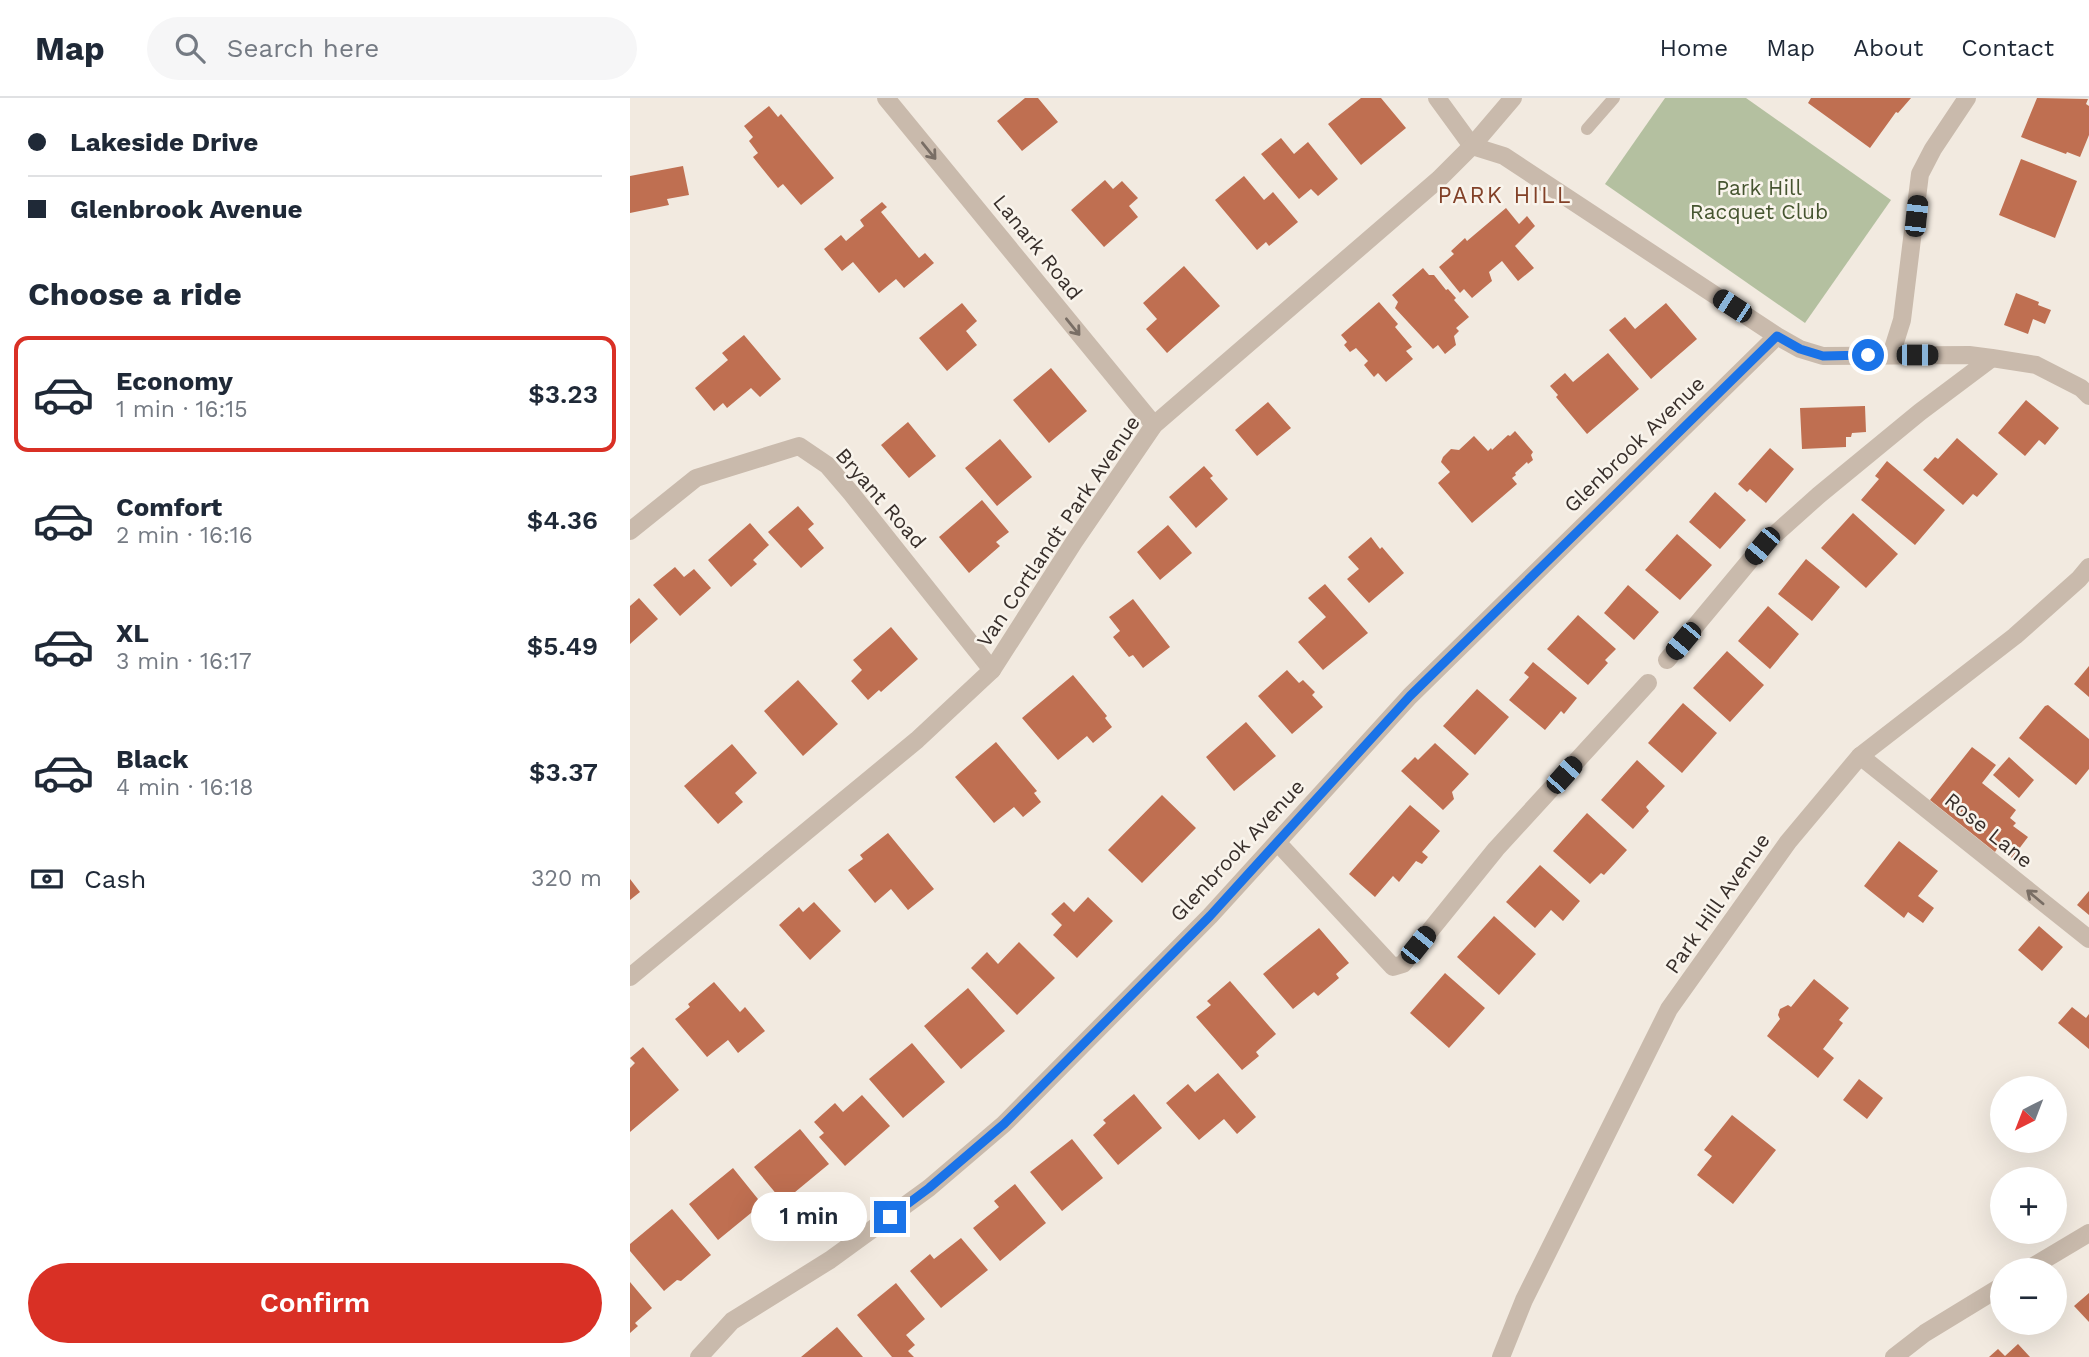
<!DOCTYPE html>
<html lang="en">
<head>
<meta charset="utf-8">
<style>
  :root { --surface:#fff; --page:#f6f6f7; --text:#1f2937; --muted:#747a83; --line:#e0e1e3; --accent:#d93025 }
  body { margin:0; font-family:"Work Sans",sans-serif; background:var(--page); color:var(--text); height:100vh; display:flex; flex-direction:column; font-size:26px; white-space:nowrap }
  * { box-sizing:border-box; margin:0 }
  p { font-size:23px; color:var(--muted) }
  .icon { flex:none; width:38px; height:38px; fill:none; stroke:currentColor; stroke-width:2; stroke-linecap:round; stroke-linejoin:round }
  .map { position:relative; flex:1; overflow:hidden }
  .sheet { display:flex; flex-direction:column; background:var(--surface); width:630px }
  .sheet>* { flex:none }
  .top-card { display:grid; align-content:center; height:154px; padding:0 28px; background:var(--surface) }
  .needle { width:46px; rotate:222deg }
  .tools { position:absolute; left:1360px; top:978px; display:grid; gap:14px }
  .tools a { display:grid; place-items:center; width:77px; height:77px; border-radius:50%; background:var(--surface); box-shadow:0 7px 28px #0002; font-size:35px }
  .end { position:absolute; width:32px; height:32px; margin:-16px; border:9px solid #1a73e8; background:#fff; box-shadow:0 0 0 4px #fff }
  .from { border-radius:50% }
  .bubble { position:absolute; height:49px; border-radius:24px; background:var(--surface); box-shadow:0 7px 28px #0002; font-size:23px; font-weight:600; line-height:49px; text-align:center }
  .car { position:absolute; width:21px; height:42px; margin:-21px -10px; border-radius:9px; box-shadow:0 0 5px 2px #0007; background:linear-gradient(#222 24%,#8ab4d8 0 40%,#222 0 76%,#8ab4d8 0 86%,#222 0) }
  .top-card b { display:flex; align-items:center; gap:24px; height:66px; font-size:26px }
  .top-card b+b { border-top:2px solid var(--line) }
  .top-card i { width:18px; height:18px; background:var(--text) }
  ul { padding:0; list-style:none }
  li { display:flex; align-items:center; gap:21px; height:116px; margin:0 14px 10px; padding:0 14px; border:4px solid transparent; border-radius:14px }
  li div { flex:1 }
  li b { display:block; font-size:26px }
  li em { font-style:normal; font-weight:600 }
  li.current { border-color:var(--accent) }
  li>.icon { width:63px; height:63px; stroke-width:1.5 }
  h2 { padding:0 28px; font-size:32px; line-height:84px }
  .pay { display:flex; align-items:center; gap:18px; height:77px; padding:0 28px; font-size:26px }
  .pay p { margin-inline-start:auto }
  .action { display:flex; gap:14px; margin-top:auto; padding:14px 28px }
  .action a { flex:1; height:80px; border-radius:42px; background:var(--accent); color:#fff; font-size:28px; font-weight:600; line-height:80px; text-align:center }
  header { display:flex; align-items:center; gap:42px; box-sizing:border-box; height:98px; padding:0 35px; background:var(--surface); border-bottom:2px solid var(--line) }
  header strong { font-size:33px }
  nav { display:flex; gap:38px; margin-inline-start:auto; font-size:24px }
  .search { width:490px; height:63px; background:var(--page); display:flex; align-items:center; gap:18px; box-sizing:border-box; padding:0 24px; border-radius:38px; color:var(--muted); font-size:26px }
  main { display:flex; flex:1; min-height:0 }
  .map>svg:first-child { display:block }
</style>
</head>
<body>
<header>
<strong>Map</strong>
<div class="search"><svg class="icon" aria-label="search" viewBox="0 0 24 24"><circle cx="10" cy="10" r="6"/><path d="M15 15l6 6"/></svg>Search here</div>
<nav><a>Home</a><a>Map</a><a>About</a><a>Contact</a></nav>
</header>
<main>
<section class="sheet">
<div class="top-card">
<b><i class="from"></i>Lakeside Drive</b>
<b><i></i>Glenbrook Avenue</b>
</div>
<h2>Choose a ride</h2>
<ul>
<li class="current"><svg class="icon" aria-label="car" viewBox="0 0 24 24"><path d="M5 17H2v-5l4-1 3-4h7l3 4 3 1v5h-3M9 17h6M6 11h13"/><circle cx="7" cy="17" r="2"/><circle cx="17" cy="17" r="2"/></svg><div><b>Economy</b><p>1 min · 16:15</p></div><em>$3.23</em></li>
<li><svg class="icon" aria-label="car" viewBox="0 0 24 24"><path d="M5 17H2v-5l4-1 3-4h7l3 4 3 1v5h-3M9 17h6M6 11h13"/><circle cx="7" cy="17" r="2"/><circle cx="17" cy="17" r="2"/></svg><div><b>Comfort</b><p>2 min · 16:16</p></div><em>$4.36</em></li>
<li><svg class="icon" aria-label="car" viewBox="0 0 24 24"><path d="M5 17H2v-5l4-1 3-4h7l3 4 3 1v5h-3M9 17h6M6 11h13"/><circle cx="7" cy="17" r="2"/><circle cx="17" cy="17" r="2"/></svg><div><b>XL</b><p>3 min · 16:17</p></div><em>$5.49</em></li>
<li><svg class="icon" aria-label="car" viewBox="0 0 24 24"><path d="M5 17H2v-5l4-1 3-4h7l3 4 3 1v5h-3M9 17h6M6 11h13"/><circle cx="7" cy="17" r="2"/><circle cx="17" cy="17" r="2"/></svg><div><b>Black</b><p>4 min · 16:18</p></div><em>$3.37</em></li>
</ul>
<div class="pay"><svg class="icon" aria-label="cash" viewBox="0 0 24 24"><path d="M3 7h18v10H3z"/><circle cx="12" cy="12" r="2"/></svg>Cash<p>320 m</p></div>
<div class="action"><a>Confirm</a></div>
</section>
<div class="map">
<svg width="1459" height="1259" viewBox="0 0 1459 1259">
  <rect width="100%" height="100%" fill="#f2eae0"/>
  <path fill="#b4c0a0" d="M1035 0H1116L1261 102 1175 225 975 86Z"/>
  <path fill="#bf6f51" d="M395 0H408L428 24 392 53 367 23Z
    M731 0H751L776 30 731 67 698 26Z
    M1181 0H1281L1268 15 1266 14 1240 50 1178 5Z
    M1407 0 1458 1 1456 6 1459 8V37L1450 59 1437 54 1436 56 1391 39Z
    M139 8 148 19 151 16 204 80 171 107 153 86 148 90 123 59 128 55 119 43 123 39 114 28Z
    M651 40 664 56 678 44 708 81 688 98 681 91 669 101 631 56Z
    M1391 61 1447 83 1425 140 1369 117Z
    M53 68 59 97 37 101 39 107 0 115V78Z
    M614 78 634 102 643 94 668 124 639 148 636 144 627 152 585 102Z
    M475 82 483 91 492 83 508 100 499 108 508 119 474 149 441 112Z
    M252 104 257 109 251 114 289 160 295 155 304 165 274 190 266 181 249 195 223 164 212 173 194 151 211 137 216 143 234 128 230 122Z
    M876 110 889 126 897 118 905 128 885 148 904 170 888 183 872 163 859 174 862 183 842 200 834 191 830 195 809 169 824 156 821 153 835 140 837 143Z
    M554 168 590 208 537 255 516 231 527 221 513 205Z
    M793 170 799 177H804L816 192 818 191 826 200 824 202 839 219 826 230 829 233 824 238 826 247 815 256 808 247 803 251 765 210 768 204 762 197Z
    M1386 195 1409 204 1408 207 1421 212 1415 226 1403 221 1398 236 1374 227Z
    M749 204 768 226 765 229 782 249 776 253 783 261 756 284 748 275 744 279 734 267 738 263 726 250 720 254 714 247 717 244 711 237Z
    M332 205 347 223 336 233 347 247 317 273 289 240Z
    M1036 205 1067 241 1021 281 979 232 995 219 1005 231Z
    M114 237 151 281 130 299 121 290 97 310 93 305 84 313 65 290 98 262 92 255Z
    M978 255 1009 291 957 336 926 299 928 297 920 288 935 275 943 284Z
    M421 270 457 313 419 345 383 302Z
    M1396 302 1429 330 1415 347 1409 342 1395 358 1368 335Z
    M638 304 661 330 627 358 605 332Z
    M1235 308 1236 334 1222 335 1221 339H1216V349L1172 351 1170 310Z
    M278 324 306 358 279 380 251 347Z
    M885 333 903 354 901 357 903 362 898 366 897 364 885 375 886 377 882 380 887 386 842 425 808 385 820 374 811 364 813 359 821 351 829 352 844 338 858 353 861 350 862 352 878 337 880 338Z
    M1327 340 1368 376 1347 399 1343 396 1333 407 1293 372 1305 359 1308 361Z
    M370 341 402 379 367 408 335 370Z
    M1140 350 1164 371 1136 405 1120 391 1117 394 1108 386Z
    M1257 363 1315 412 1285 447 1231 402 1249 381 1245 378Z
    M574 368 583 378 580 380 598 401 566 430 539 399Z
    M1085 394 1116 422 1090 451 1059 424Z
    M352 402 379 434 366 444 370 448 339 475 309 439Z
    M168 408 184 426 178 431 194 450 171 470 138 434Z
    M1223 415 1268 456 1236 490 1191 450Z
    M120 425 139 447 123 462 127 466 101 489 78 462Z
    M538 427 562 455 530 482 507 454Z
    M1047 436 1082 467 1050 502 1015 472Z
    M741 439 750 451 752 449 774 475 739 505 717 481 729 471 718 459Z
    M1176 461 1210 489 1182 523 1148 496Z
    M45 469 54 479 64 471 81 490 50 518 23 487Z
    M695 486 738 535 693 572 668 544 696 519 678 500Z
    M998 487 1029 514 1004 542 974 515Z
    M9 500 28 521 0 546V508Z
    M503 501 540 549 513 570 503 557 499 559 483 539 490 533 479 519Z
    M1138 508 1169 536 1140 571 1108 543Z
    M948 517 986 551 975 562 978 565 958 587 917 551Z
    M261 529 288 561 251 594 249 592 238 602 221 583 232 572 223 562Z
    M1097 553 1134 587 1100 624 1063 590Z
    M903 564 947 600 934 616 931 613 915 632 879 602 899 579 894 575Z
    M1459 568V599L1444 586Z
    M657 572 669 585 673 582 685 594 682 597 693 609 662 636 628 598Z
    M443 577 477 618 475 620 482 629 463 645 457 638 428 662 392 620Z
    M168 582 208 626 173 658 134 613Z
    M847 591 879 619 845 657 813 628Z
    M1053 605 1087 635 1052 675 1018 645Z
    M1418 607 1459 641V671L1446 687 1389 640 1415 608Z
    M616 624 646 658 604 693 576 659Z
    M366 644 407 693 404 695 411 704 393 719 384 709 364 725 325 679Z
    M805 645 839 676 822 694 824 701 813 712 771 673 785 659 788 662Z
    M102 646 127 675 105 695 113 704 88 726 54 688Z
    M1342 649 1366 667 1352 685 1386 712 1380 720 1386 725 1383 728 1398 739 1382 760 1368 749 1365 754 1300 702Z
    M1379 659 1404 682 1389 700 1363 677Z
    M1007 662 1035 688 1016 709 1019 713 1003 731 971 702Z
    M532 697 566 730 512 785 478 752Z
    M780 707 810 733 792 754 798 759 792 766 786 763 769 784 763 778 745 799 719 776Z
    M957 715 997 752 974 777 971 775 960 786 923 753Z
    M258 735 304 791 278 812 261 791 245 805 218 772 233 761 230 757Z
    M1269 743 1308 773 1288 798 1304 810 1293 825 1278 814 1274 820 1234 788Z
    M910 767 950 803 933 823 921 812 905 830 876 804Z
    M0 781 10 794 0 802Z
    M1459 793V817L1447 807Z
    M458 799 483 823 447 860 423 837 432 827 421 816 434 804 444 814Z
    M184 804 211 833 180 862 149 827 169 809 173 814Z
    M864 818 906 856 869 897 827 859Z
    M1409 828 1433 849 1412 873 1388 852Z
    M689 830 719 865 706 876 709 880 688 898 684 894 663 911 633 876Z
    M389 844 425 880 387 917 341 870 357 854 368 866Z
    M815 875 855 910 819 950 780 915Z
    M1184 881 1219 910 1209 922 1213 925 1193 951 1204 960 1188 980 1137 938 1150 921 1148 917 1150 911 1158 907 1161 909Z
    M600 883 646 936 626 954 629 958 612 972 566 919 581 907 577 903Z
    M84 884 110 914 115 909 135 933 108 955 98 942 77 959 45 921 60 909 58 906Z
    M338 890 375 933 331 971 294 928Z
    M1442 909 1456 920 1459 916V951L1428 925Z
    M282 945 315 984 273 1020 239 981Z
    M13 949 49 992 0 1034V970L5 965 0 960Z
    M588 975 626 1019 607 1036 594 1021 569 1042 536 1005 558 986 565 994Z
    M1229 981 1253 1000 1237 1021 1213 1002Z
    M504 996 532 1030 488 1067 463 1037 476 1025 473 1022Z
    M232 997 260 1028 215 1068 189 1039 194 1035 184 1024 205 1005 213 1014Z
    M1102 1017 1146 1052 1103 1106 1067 1077 1082 1058 1074 1052Z
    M170 1031 199 1066 153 1104 124 1069Z
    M442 1041 473 1080 432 1113 400 1074Z
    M103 1070 132 1106 88 1142 59 1106Z
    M385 1086 416 1125 370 1163 343 1130 369 1109 364 1103Z
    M42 1111 81 1157 51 1183 47 1182 34 1193 0 1153V1146Z
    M331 1140 358 1172 311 1210 280 1173 300 1156 304 1161Z
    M0 1184 22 1210 5 1225 8 1228 0 1235Z
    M266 1185 295 1221 276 1237 285 1247 278 1253 284 1259H262L227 1217Z
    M1459 1195V1224L1444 1208Z
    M207 1229 233 1259H171Z
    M1388 1246 1400 1259H1359L1368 1251 1375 1258Z"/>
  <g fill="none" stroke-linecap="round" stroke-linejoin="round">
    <path stroke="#c9baac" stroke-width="12" d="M957 31 984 0"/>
    <path stroke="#c9baac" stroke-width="18" d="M256 0 524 327
      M807 0 842 48 874 58 1147 238 1170 251 1193 258 1339 257 1362 260 1406 267 1451 290 1459 298
      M1261 257 1272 222 1290 76 1303 51 1337 0
      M0 433 66 380 169 348 197 367 221 395 362 572
      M1037 562 1132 448 1189 397 1290 314 1362 260
      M1230 658 1459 841
      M647 744 763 869 773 866 866 751 1018 585
      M1397 1172 1459 1135
      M69 1259 102 1223 200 1162 299 1090 374 1026 580 818 780 598 1147 238
      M1264 1259 1295 1235 1372 1188"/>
    <path stroke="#c9baac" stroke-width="18" d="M0 879 287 642 362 572 444 444 524 327 809 81 842 48 883 0
      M871 1259 894 1202 1039 911 1158 744 1230 658 1385 538 1449 481 1459 469"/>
  </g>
  <defs><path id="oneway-shaft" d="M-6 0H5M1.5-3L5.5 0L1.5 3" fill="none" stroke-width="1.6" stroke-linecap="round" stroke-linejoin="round" transform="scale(1.75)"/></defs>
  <g stroke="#796e65">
    <use href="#oneway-shaft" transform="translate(299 53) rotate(51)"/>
    <use href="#oneway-shaft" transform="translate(443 229) rotate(51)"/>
    <use href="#oneway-shaft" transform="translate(1405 799) rotate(-140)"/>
  </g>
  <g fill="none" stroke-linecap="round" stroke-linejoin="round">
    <path stroke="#1a73e8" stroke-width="9" d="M260 1119 299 1090 374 1026 580 818 780 598 1147 238 1170 251 1193 258 1238 257"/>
  </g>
  <g text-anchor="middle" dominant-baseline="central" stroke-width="5" stroke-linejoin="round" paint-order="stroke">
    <g font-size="21" fill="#465530" stroke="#f9f4ec">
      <text x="1129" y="89">Park Hill<tspan x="1129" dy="24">Racquet Club</tspan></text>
    </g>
    <g font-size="21" fill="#382f2b" stroke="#f9f4ec">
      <text transform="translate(408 149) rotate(51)">Lanark Road</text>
      <text transform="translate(1004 346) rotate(-44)">Glenbrook Avenue</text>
      <text transform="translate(251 400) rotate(49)">Bryant Road</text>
      <text transform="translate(428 433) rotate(-56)">Van Cortlandt Park Avenue</text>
      <text transform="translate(1359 732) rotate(39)">Rose Lane</text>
      <text transform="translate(607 752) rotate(-47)">Glenbrook Avenue</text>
      <text transform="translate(1087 805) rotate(-55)">Park Hill Avenue</text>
    </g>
    <g font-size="23" letter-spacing="2" fill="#824128" stroke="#f9f4ec">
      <text x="875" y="97">PARK HILL</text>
    </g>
  </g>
</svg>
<div class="tools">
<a><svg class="needle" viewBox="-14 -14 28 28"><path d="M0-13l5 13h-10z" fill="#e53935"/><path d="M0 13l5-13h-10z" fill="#747a83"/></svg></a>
<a>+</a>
<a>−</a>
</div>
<i class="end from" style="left:1238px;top:257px"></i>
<i class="end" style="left:260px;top:1119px"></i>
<div class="bubble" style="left:121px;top:1094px;width:116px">1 min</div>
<i class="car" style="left:1286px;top:118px;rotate:6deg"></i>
<i class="car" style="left:1102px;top:208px;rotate:303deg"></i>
<i class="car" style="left:1287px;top:257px;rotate:90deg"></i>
<i class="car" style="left:1132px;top:448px;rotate:220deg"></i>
<i class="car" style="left:1053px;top:543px;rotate:220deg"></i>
<i class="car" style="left:934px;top:677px;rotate:42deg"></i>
<i class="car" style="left:788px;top:847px;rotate:39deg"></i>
</div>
</main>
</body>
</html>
